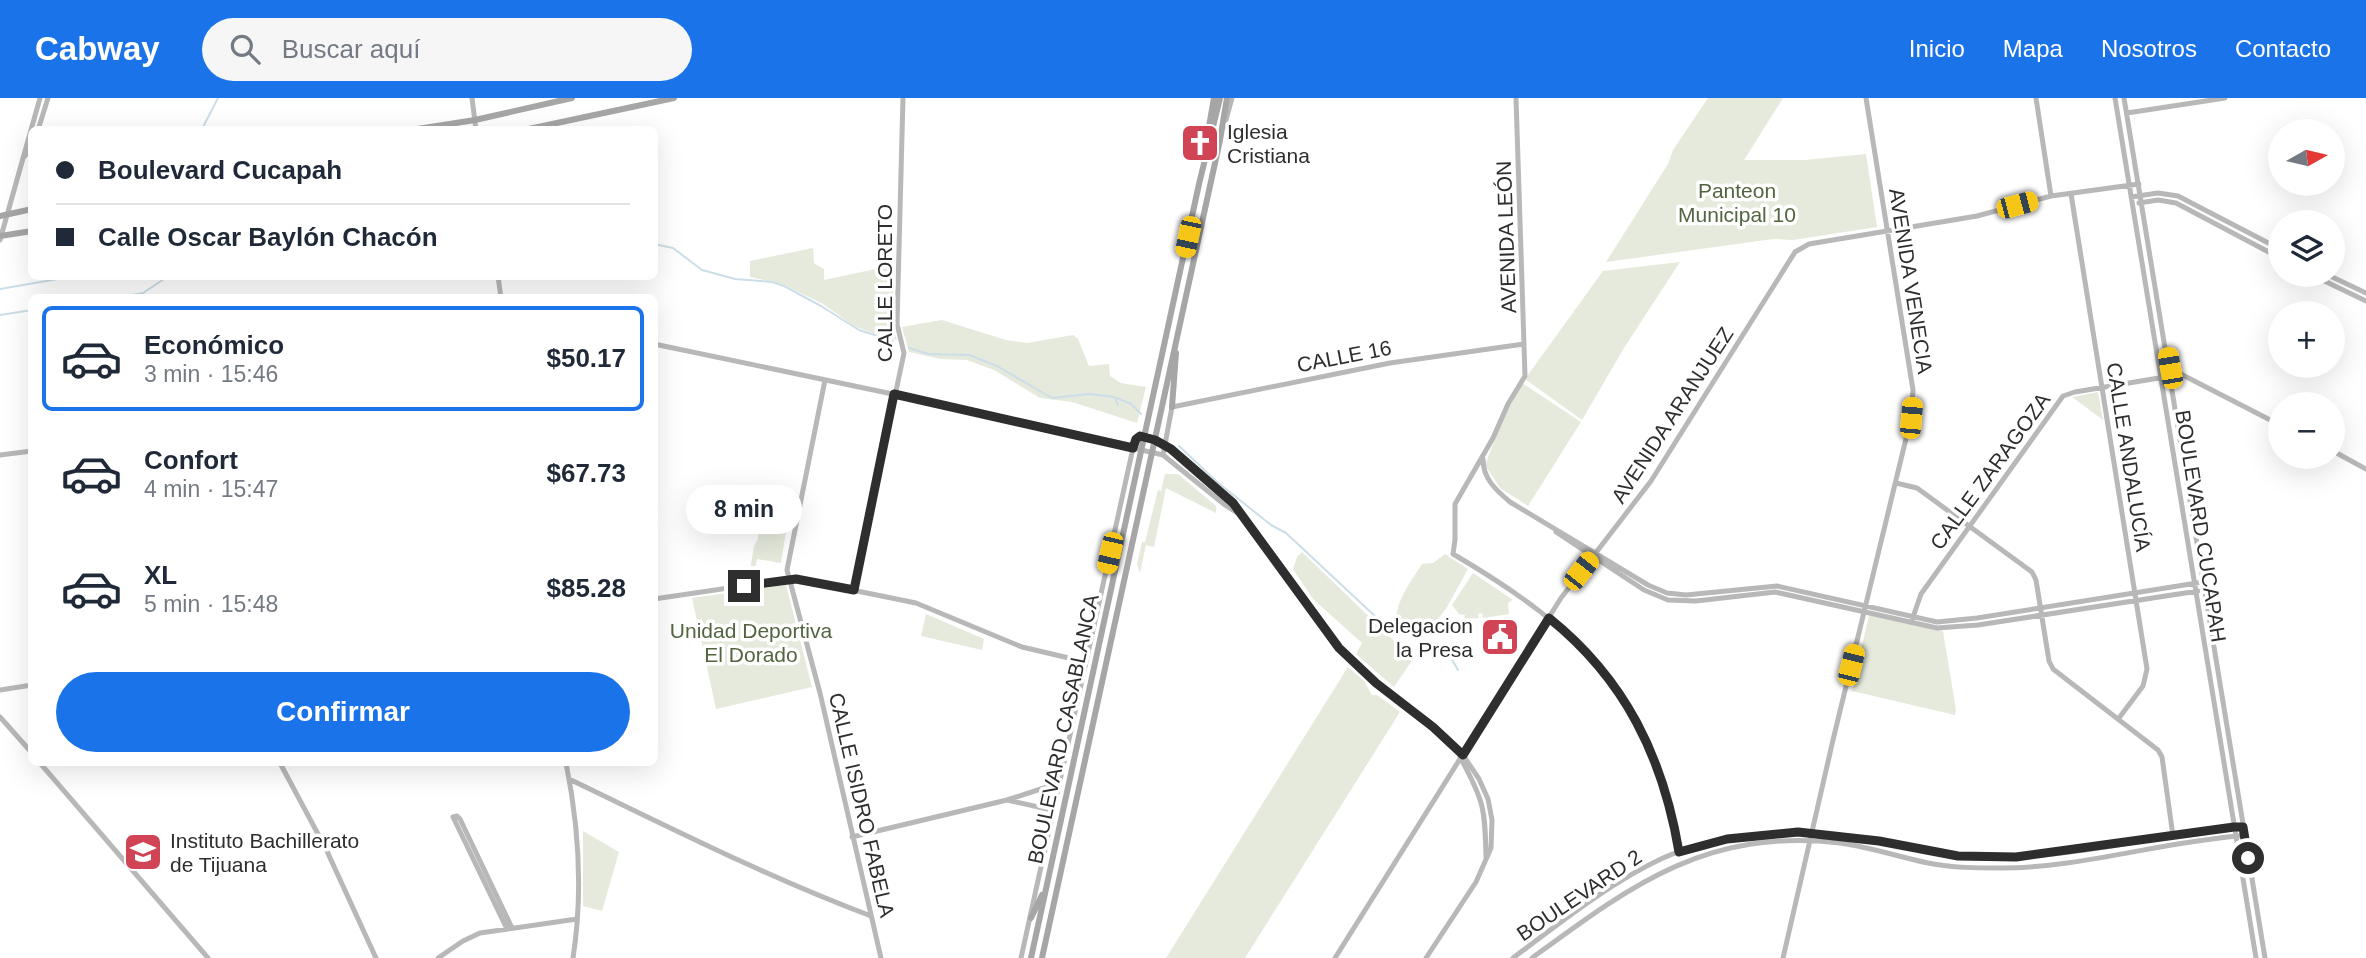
<!DOCTYPE html>
<html lang="es">
<head>
<meta charset="utf-8">
<style>
  :root { --surface:#fff; --page:#f6f6f7; --text:#1f2937; --muted:#747a83; --line:#e0e1e3; --accent:#1a73e8 }
  body { margin:0; font-family:Arial,sans-serif; background:var(--page); color:var(--text); height:100vh; display:flex; flex-direction:column; font-size:26px; white-space:nowrap }
  * { box-sizing:border-box; margin:0 }
  p { font-size:23px; color:var(--muted) }
  .icon { flex:none; width:38px; height:38px; fill:none; stroke:currentColor; stroke-width:2; stroke-linecap:round; stroke-linejoin:round }
  .map { position:relative; flex:1; overflow:hidden }
  .panel { position:absolute; left:28px; top:196px; width:630px; height:472px; display:flex; flex-direction:column; background:var(--surface); border-radius:10px; box-shadow:0 7px 28px #0002 }
  .panel>* { flex:none }
  .hud { position:absolute; left:28px; top:28px; width:630px; height:154px; border-radius:10px; box-shadow:0 7px 28px #0002; display:grid; align-content:center; height:154px; padding:0 28px; background:var(--surface) }
  .needle { width:46px; rotate:82deg }
  .buttons { position:absolute; left:2268px; top:21px; display:grid; gap:14px }
  .buttons a { display:grid; place-items:center; width:77px; height:77px; border-radius:50%; background:var(--surface); box-shadow:0 7px 28px #0002; font-size:35px }
  .end { position:absolute; width:32px; height:32px; margin:-16px; border:9px solid #2e2e2e; background:#fff; box-shadow:0 0 0 4px #fff }
  .from { border-radius:50% }
  .bubble { position:absolute; height:49px; border-radius:24px; background:var(--surface); box-shadow:0 7px 28px #0002; font-size:23px; font-weight:700; line-height:49px; text-align:center }
  .car { position:absolute; width:21px; height:42px; margin:-21px -10px; border-radius:9px; box-shadow:0 0 5px 2px #0007; background:linear-gradient(#f5c518 24%,#345 0 40%,#f5c518 0 76%,#345 0 86%,#f5c518 0) }
  .hud b { display:flex; align-items:center; gap:24px; height:66px; font-size:26px }
  .hud b+b { border-top:2px solid var(--line) }
  .hud i { width:18px; height:18px; background:var(--text) }
  ul { padding:12px 0 0; list-style:none }
  li { display:flex; align-items:center; gap:21px; height:105px; margin:0 14px 10px; padding:0 14px; border:4px solid transparent; border-radius:10px }
  li div { flex:1 }
  li b { display:block; font-size:26px }
  li em { font-style:normal; font-weight:700 }
  li.active { border-color:var(--accent) }
  li>.icon { width:63px; height:63px; stroke-width:1.5 }
  .action { display:flex; gap:14px; margin-top:auto; padding:14px 28px }
  .action a { flex:1; height:80px; border-radius:42px; background:var(--accent); color:#fff; font-size:28px; font-weight:700; line-height:80px; text-align:center }
  header { display:flex; align-items:center; gap:42px; box-sizing:border-box; height:98px; padding:0 35px; background:var(--accent); color:#fff }
  header strong { font-size:33px }
  nav { display:flex; gap:38px; margin-inline-start:auto; font-size:24px }
  .search { width:490px; height:63px; background:var(--page); display:flex; align-items:center; gap:18px; box-sizing:border-box; padding:0 24px; border-radius:38px; color:var(--muted); font-size:26px }
  .map>svg:first-child { display:block }
</style>
</head>
<body>
<header>
<strong>Cabway</strong>
<div class="search"><svg class="icon" aria-label="search" viewBox="0 0 24 24"><circle cx="10" cy="10" r="6"/><path d="M15 15l6 6"/></svg>Buscar aquí</div>
<nav><a>Inicio</a><a>Mapa</a><a>Nosotros</a><a>Contacto</a></nav>
</header>
<div class="map">
<svg width="2366" height="860" viewBox="0 0 2366 860">
  <rect width="100%" height="100%" fill="#fff"/>
  <path fill="#e5eadd" d="M1708 0H1783L1744 62H1805L1866 56 1877 129 1793 142 1773 141 1606 164 1668 66 1673 52Z
    M813 150 814 165 824 171V182L894 167 893 228 897 242 880 238 854 228 823 206 782 186 750 179V163Z
    M1680 164 1624 250 1582 322 1525 281 1603 173Z
    M942 222 1006 242 1027 245 1073 237 1078 241 1089 268 1109 266 1110 278 1121 285 1146 289 1137 325 1072 304 1040 300 994 272 967 262 940 261 909 254 902 229Z
    M1522 285 1581 324 1528 408 1500 390 1485 367 1505 316Z
    M2098 294 2103 322 2072 299Z
    M1165 376H1178L1216 408V415L1166 390 1154 449 1146 447 1140 475 1137 466 1142 444H1145L1158 392 1161 393Z
    M758 429 786 434 781 465 757 461 754 478H749L754 448 758 441Z
    M1302 454 1413 561 1394 589 1356 556 1362 545 1313 501 1293 471 1297 459Z
    M1445 456 1468 471 1447 509 1426 537 1396 522C1397 501 1411 483 1422 466L1433 465Z
    M1473 475 1513 502 1508 505 1509 516 1483 520 1482 515 1478 516 1479 520 1464 521 1465 517 1459 516 1452 507Z
    M786 487 812 589 716 611 692 500Z
    M926 516 984 541 982 552 921 538Z
    M1869 517 1943 533 1956 612 1955 617 1852 593Z
    M1348 569 1364 583 1372 597H1377L1400 614 1245 860H1166Z
    M583 733 619 754 602 813 583 808Z"/>
  <g fill="none" stroke-linecap="round" stroke-linejoin="round">
    <path stroke="#ccdee8" stroke-width="2" d="M202 31 218 0
      M654 146 673 150 702 172 735 181 772 184 784 188 821 208 859 232 893 243
      M0 191 75 178
      M115 200 143 195 167 179
      M0 217 32 212
      M909 250 929 256 969 257 997 268 1052 300 1089 296 1115 299 1118 307
      M1117 300 1131 306 1141 316
      M1179 348 1216 383 1271 427 1286 435 1392 534
      M1418 549 1429 555 1443 551 1447 553 1458 572"/>
    <path stroke="#b8b8b8" stroke-width="5" d="M472 0 476 32
      M1516 0 1525 278 1508 306 1493 340 1455 406V442L1453 456C1583 532 1653 601 1679 754
      M2036 0 2051 98
      M2115 0 2256 860
      M2124 0 2265 860
      M2127 15 2225 0
      M1224 29 1232 0
      M38 32 48 0
      M25 58 32 49
      M2071 96 2147 571 2143 588 2119 620
      M2131 99 2158 95 2178 98 2280 151
      M2139 105 2158 102 2176 105 2280 160
      M0 142 40 0
      M2312 177 2366 203
      M2328 177 2366 195
      M498 178 501 200
      M654 246 964 311 1163 357 1225 407 1242 418
      M2169 270 2280 327
      M825 282 787 472 820 595 881 860
      M2333 353 2366 371
      M0 357 32 353
      M1163 357 1172 309 1390 265 1524 246
      M1483 361C1483 381 1496 392 1510 404L1648 487 1667 495 1686 497 1777 488 1937 524 1977 520 2203 484
      M1896 385 1917 390 2032 474 2036 482 2049 563 2053 571 2158 652 2162 659 2173 738
      M1556 434 1644 492 1668 502 1696 503 1775 494 1937 530 1978 527 2198 493
      M854 492 904 255 897 226 903 0
      M654 501 789 481 803 482 916 505 1022 549 1086 564
      M1912 522 1921 496 2063 298 2075 294 2171 278
      M0 592 32 587
      M0 619 32 655
      M1460 659C1484 703 1485 710 1486 759
      M40 665 208 860
      M280 665 326 751 376 860
      M566 665C579 729 583 795 573 860
      M569 681C669 729 767 779 871 818
      M1007 702 1052 712
      M453 719 457 718 460 721 512 830
      M453 719 507 831
      M852 739 1007 702 1059 685
      M438 860 463 843 480 835 577 821
      M1021 860 1133 350 1136 341 1140 338 1155 342 1170 351 1233 405 1339 549 1376 585 1433 629 1463 657 1479 681 1488 701 1492 722 1491 750 1476 784 1426 860
      M1335 860 1561 500 1651 383 1795 154 1809 146 1977 118 2051 98 2139 86
      M1513 860C1560 825 1609 785 1663 760 1719 735 1785 731 1845 738 1903 745 1958 763 2018 759 2072 756 2127 745 2180 737 2201 734 2223 728 2243 729
      M1532 860C1633 786 1707 730 1840 745 1870 749 1899 759 1928 765 1953 770 1977 770 2002 770 2081 770 2160 744 2239 738
      M1783 860 1833 642 1911 320 1913 292 1908 261 1866 0"/>
    <path stroke="#a6a6a6" stroke-width="6" d="M411 32 475 22 572 0
      M524 32 674 0
      M1208 34 1214 0
      M0 118 32 111
      M0 138 32 133
      M1172 309 1176 255
      M1031 820 1042 797
      M1031 860 1199 86 1220 0
      M1042 860 1220 42 1227 0"/>
  </g>
  <g fill="none" stroke-linecap="round" stroke-linejoin="round">
    <path stroke="#2e2e2e" stroke-width="9" d="M744 488 796 481 854 492 894 296 1133 350 1136 341 1140 338 1155 342 1171 351 1233 405 1339 550 1376 585 1433 629 1463 657 1549 520C1625 581 1663 659 1679 754L1727 741 1798 734 1879 743 1958 758 2016 759 2234 729H2243L2248 760"/>
  </g>
  <defs>
    <symbol id="church-square" viewBox="-11 -11 22 22"><rect x="-9" y="-9" width="18" height="18" rx="4" fill="#d14455" stroke="#fff"/><path d="M-1.2-6h2.4v3.5h3.3v2.4h-3.3V6h-2.4V-.1h-3.3v-2.4h3.3Z" fill="#fff"/></symbol>
    <symbol id="civic-square" viewBox="-11 -11 22 22"><rect x="-9" y="-9" width="18" height="18" rx="4" fill="#d14455" stroke="#fff"/><path d="M-.6-6.5H3V-4.5H.6V-3L4-1V1h2V6H-6V1h2V-1L-.6-3ZM-1.2 2.5V6h2.4V2.5Z" fill="#fff"/></symbol>
    <symbol id="university-square" viewBox="-11 -11 22 22"><rect x="-9" y="-9" width="18" height="18" rx="4" fill="#d14455" stroke="#fff"/><path d="M0-5L7-2L0 1L-7-2ZM-4 1L0 2.5L4 1V4Q0 6-4 4Z" fill="#fff"/></symbol>
  </defs>
  <g fill-rule="evenodd">
    <use href="#church-square" x="1178" y="23" width="44" height="44"/>
    <use href="#civic-square" x="1478" y="517" width="44" height="44"/>
    <use href="#university-square" x="121" y="732" width="44" height="44"/>
  </g>
  <g text-anchor="middle" dominant-baseline="central" stroke-width="7" stroke-linejoin="round" paint-order="stroke">
    <g font-size="21" fill="#2e2e2e" stroke="#fff" text-anchor="start">
      <text x="1227" y="33">Iglesia<tspan x="1227" dy="24">Cristiana</tspan></text>
      <text x="1473" y="527" text-anchor="end">Delegacion<tspan x="1473" dy="24">la Presa</tspan></text>
      <text x="170" y="742">Instituto Bachillerato<tspan x="170" dy="24">de Tijuana</tspan></text>
    </g>
    <g font-size="21" fill="#536540" stroke="#fff">
      <text x="1737" y="92">Panteon<tspan x="1737" dy="24">Municipal 10</tspan></text>
      <text x="751" y="532">Unidad Deportiva<tspan x="751" dy="24">El Dorado</tspan></text>
    </g>
    <g font-size="21" fill="#2e2e2e" stroke="#fff">
      <text transform="translate(1506 139) rotate(-92)">AVENIDA LEÓN</text>
      <text transform="translate(1911 183) rotate(81)">AVENIDA VENECIA</text>
      <text transform="translate(884 185) rotate(-90)">CALLE LORETO</text>
      <text transform="translate(1344 258) rotate(-11)">CALLE 16</text>
      <text transform="translate(1672 317) rotate(-57)">AVENIDA ARANJUEZ</text>
      <text transform="translate(2129 359) rotate(81)">CALLE ANDALUCÍA</text>
      <text transform="translate(1990 373) rotate(-54)">CALLE ZARAGOZA</text>
      <text transform="translate(2201 428) rotate(81)">BOULEVARD CUCAPAH</text>
      <text transform="translate(1063 631) rotate(-78)">BOULEVARD CASABLANCA</text>
      <text transform="translate(862 707) rotate(77)">CALLE ISIDRO FABELA</text>
      <text transform="translate(1579 797) rotate(-34)">BOULEVARD 2</text>
    </g>
  </g>
</svg>
<div class="buttons">
<a><svg class="needle" viewBox="-14 -14 28 28"><path d="M0-13l5 13h-10z" fill="#e53935"/><path d="M0 13l5-13h-10z" fill="#747a83"/></svg></a>
<a><svg class="icon" aria-label="layers" viewBox="0 0 24 24"><path d="M12 4l9 5-9 5-9-5zM3 14l9 5 9-5"/></svg></a>
<a>+</a>
<a>−</a>
</div>
<i class="end from" style="left:2248px;top:760px"></i>
<i class="end" style="left:744px;top:488px"></i>
<div class="bubble" style="left:686px;top:387px;width:116px">8 min</div>
<i class="car" style="left:2017px;top:107px;rotate:75deg"></i>
<i class="car" style="left:1188px;top:139px;rotate:192deg"></i>
<i class="car" style="left:2170px;top:270px;rotate:350deg"></i>
<i class="car" style="left:1911px;top:320px;rotate:5deg"></i>
<i class="car" style="left:1110px;top:455px;rotate:193deg"></i>
<i class="car" style="left:1581px;top:473px;rotate:38deg"></i>
<i class="car" style="left:1851px;top:567px;rotate:14deg"></i>
<div class="hud">
<b><i class="from"></i>Boulevard Cucapah</b>
<b><i></i>Calle Oscar Baylón Chacón</b>
</div>
<section class="panel">
<ul>
<li class="active"><svg class="icon" aria-label="car" viewBox="0 0 24 24"><path d="M5 17H2v-5l4-1 3-4h7l3 4 3 1v5h-3M9 17h6M6 11h13"/><circle cx="7" cy="17" r="2"/><circle cx="17" cy="17" r="2"/></svg><div><b>Económico</b><p>3 min · 15:46</p></div><em>$50.17</em></li>
<li><svg class="icon" aria-label="car" viewBox="0 0 24 24"><path d="M5 17H2v-5l4-1 3-4h7l3 4 3 1v5h-3M9 17h6M6 11h13"/><circle cx="7" cy="17" r="2"/><circle cx="17" cy="17" r="2"/></svg><div><b>Confort</b><p>4 min · 15:47</p></div><em>$67.73</em></li>
<li><svg class="icon" aria-label="car" viewBox="0 0 24 24"><path d="M5 17H2v-5l4-1 3-4h7l3 4 3 1v5h-3M9 17h6M6 11h13"/><circle cx="7" cy="17" r="2"/><circle cx="17" cy="17" r="2"/></svg><div><b>XL</b><p>5 min · 15:48</p></div><em>$85.28</em></li>
</ul>
<div class="action"><a>Confirmar</a></div>
</section>
</div>
</body>
</html>
